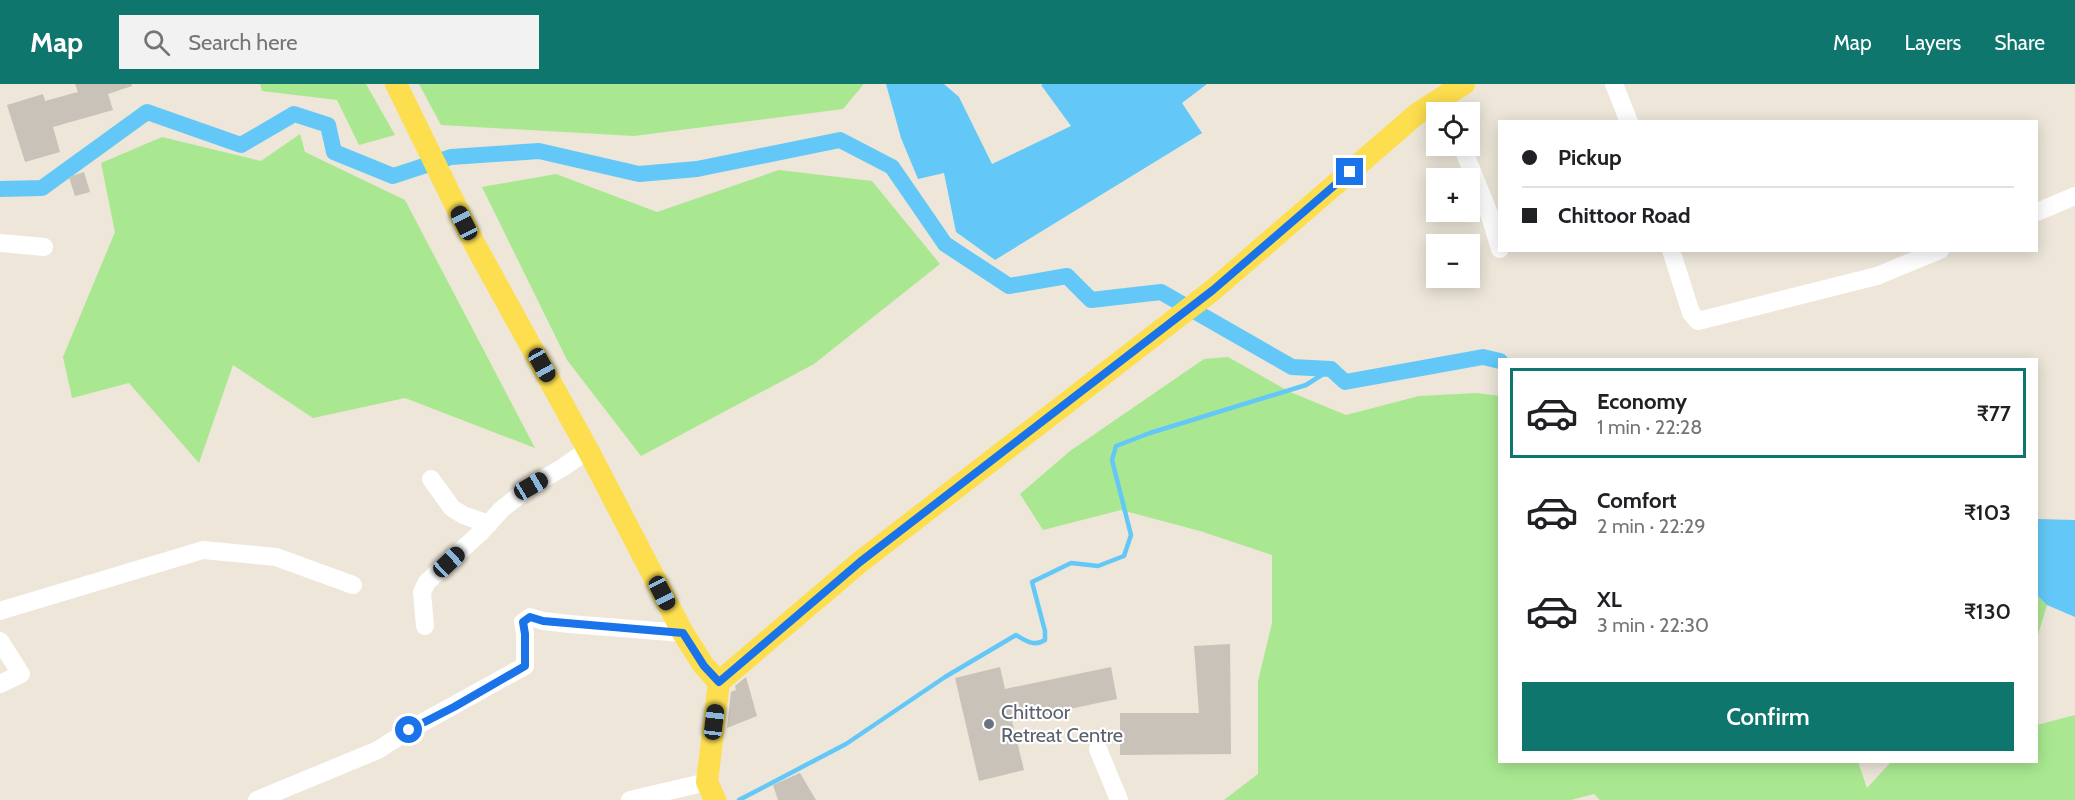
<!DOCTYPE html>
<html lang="en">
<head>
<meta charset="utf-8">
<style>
  :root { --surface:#fff; --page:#f2f2f2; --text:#202124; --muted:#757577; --line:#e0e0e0; --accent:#0f766e }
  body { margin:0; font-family:Cabin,sans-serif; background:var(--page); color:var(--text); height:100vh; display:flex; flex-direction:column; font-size:22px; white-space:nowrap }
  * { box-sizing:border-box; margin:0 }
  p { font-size:20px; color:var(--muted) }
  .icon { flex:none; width:33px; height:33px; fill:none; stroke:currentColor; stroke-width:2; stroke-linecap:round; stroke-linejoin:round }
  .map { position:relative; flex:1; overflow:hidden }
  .panel { position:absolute; left:1498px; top:274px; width:540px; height:405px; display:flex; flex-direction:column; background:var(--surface); border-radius:0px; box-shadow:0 3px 15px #0003 }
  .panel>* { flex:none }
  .guide { position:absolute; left:1498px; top:36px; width:540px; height:132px; border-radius:0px; box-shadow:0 3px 15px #0003; display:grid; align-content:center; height:132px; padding:0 24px; background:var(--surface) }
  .tools { position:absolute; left:1426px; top:18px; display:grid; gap:12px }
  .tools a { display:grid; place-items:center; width:54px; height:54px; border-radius:0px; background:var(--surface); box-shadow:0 3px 15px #0003; font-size:30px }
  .end { position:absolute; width:27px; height:27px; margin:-14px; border:8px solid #1a73e8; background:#fff; box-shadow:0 0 0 3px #fff }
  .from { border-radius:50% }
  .car { position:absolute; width:18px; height:36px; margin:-18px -9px; border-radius:8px; box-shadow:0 0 4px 2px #0007; background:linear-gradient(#222 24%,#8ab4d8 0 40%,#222 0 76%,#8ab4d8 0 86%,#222 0) }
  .guide b { display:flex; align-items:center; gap:21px; height:57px; font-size:22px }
  .guide b+b { border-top:2px solid var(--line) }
  .guide i { width:15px; height:15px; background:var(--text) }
  ul { padding:10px 0 0; list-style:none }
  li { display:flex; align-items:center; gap:18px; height:90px; margin:0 12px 9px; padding:0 12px; border:3px solid transparent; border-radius:0px }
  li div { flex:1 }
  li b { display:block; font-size:22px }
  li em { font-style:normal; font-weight:600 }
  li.current { border-color:var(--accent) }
  li>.icon { width:54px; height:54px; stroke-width:1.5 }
  .cta { display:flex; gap:12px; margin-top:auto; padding:12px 24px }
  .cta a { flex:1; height:69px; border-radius:0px; background:var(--accent); color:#fff; font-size:24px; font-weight:600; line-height:69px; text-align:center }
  header { display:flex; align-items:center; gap:36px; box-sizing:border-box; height:84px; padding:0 30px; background:var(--accent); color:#fff }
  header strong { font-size:28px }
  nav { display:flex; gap:33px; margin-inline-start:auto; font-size:21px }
  .search { width:420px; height:54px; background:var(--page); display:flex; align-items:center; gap:15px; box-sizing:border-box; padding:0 21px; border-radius:0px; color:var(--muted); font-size:22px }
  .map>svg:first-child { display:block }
</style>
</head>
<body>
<header>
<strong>Map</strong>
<div class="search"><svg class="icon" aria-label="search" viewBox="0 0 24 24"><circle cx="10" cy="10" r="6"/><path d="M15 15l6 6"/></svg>Search here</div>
<nav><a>Map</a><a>Layers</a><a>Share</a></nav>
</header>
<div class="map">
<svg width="2075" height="716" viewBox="0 0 2075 716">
  <rect width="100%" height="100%" fill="#ede6d9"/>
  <path fill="#a9e891" d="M260 0H366L395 51 359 61 337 16 262 7Z
    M419 0H863V1L843 25 634 52 441 41Z
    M300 50 305 68 405 116 535 364 405 314 313 334 233 281 199 379 129 299 72 314 63 273 115 148 101 79 162 53 261 77Z
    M779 86 872 97 940 180 814 280 641 372 567 276 482 103 556 90 657 128Z
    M1228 273 1290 308 1346 331 1419 312 1477 309 1500 312V678H1858L1867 704 1891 678H2037V641L2075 631V716H1600L1594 710 1571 716H1224L1258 690V597L1272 539V471L1200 447 1121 426 1043 446 1020 410 1070 367 1204 275Z
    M2037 511 2047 521 2037 554Z"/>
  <path fill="#63c8f8" d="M886 0H944L959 13 992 80 1071 42 1041 1 1043 0H1207L1182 19 1202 49 995 176 956 148 944 89 918 95 901 54Z
    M2037 435 2075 436V533L2047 521 2037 511Z"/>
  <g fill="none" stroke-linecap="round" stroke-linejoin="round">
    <path stroke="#63c8f8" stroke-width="4.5" d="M739 716 846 660 945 593 1016 551C1026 557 1034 563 1045 556V547L1032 498 1071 479 1098 482 1124 472 1131 451 1112 376 1116 362 1150 349 1306 301 1331 285"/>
    <path stroke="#63c8f8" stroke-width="16" d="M0 105 42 104 147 28 241 61 294 30 328 41 334 68 393 92 451 73 539 67 639 90 697 85 840 56 892 83 945 160 1009 202 1067 192 1091 216 1161 208 1292 283 1331 285 1345 298 1483 273 1500 277"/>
  </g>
  <path fill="#c8c2b9" d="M75 0H131L132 2 108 10 113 26 53 43 60 68 25 78 7 21 43 10 45 17 78 8Z
    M84 88 90 108 75 112 69 93Z
    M1230 560 1231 670 1120 671V629H1199L1194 562Z
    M1000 583 1005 605 1111 583 1117 615 1012 637 1024 686 979 697 955 594Z
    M746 593 757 632 727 644 731 608 736 606 735 602Z
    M800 689 816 716H778L773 701Z"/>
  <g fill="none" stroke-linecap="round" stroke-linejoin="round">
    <path stroke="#fff" stroke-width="18" d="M1614 0 1629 38
      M1462 62 1490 132 1500 165
      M2037 128 2075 112
      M0 159 44 163
      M1671 166 1691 229 1698 237 1877 192 1940 166
      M431 395 452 424 463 431 489 440
      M0 527 203 466 276 473 353 501
      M425 542 422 508 427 498 481 448 502 425 531 402 562 384 588 366
      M0 557 21 590 0 600
      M1098 665 1119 716
      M257 716 378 666 409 646 525 582V550L523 538 530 533 543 537 570 540 683 549
      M630 716 707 698"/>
    <path stroke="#fcde4f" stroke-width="22" d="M396 0 474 159 588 366 683 549 704 582 719 598
      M715 716 707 698 719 598 860 478 1213 206 1418 29 1464 0"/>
  </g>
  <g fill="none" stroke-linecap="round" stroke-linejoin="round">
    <path stroke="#1a73e8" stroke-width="8" d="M409 646 454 623 525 582V550L523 538 530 533 543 537 683 549 704 582 719 598 860 478 1213 206 1350 88"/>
  </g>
  <circle fill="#6b7280" stroke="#fff" stroke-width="2" cx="989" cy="640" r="6"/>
  <g text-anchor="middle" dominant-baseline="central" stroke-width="4.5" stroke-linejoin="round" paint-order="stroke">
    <g font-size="20" fill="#5b616d" stroke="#fff" text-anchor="start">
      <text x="1001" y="628">Chittoor<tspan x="1001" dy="23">Retreat Centre</tspan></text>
    </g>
  </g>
</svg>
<div class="tools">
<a><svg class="icon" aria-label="locate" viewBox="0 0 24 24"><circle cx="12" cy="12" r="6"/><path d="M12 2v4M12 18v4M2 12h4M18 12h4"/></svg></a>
<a>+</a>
<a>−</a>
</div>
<i class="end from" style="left:409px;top:646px"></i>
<i class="end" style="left:1350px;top:88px"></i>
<i class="car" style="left:464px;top:139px;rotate:333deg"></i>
<i class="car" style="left:542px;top:281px;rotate:151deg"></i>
<i class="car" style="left:531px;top:402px;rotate:60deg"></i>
<i class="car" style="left:449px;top:478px;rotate:47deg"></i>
<i class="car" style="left:662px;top:509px;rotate:153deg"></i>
<i class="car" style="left:714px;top:638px;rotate:7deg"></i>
<div class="guide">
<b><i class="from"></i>Pickup</b>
<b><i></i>Chittoor Road</b>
</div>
<section class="panel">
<ul>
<li class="current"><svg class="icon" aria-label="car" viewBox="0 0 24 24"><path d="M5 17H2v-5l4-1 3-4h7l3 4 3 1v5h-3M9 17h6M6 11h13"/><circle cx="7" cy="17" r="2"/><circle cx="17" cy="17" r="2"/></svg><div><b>Economy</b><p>1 min · 22:28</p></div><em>₹77</em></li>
<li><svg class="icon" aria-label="car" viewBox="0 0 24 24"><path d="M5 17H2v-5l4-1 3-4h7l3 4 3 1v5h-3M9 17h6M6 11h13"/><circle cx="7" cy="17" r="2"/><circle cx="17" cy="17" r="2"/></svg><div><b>Comfort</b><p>2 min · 22:29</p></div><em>₹103</em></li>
<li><svg class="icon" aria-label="car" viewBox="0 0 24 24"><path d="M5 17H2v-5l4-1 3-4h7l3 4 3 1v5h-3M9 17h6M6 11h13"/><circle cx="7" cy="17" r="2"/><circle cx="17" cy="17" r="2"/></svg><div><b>XL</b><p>3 min · 22:30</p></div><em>₹130</em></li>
</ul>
<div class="cta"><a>Confirm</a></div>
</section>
</div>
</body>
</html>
